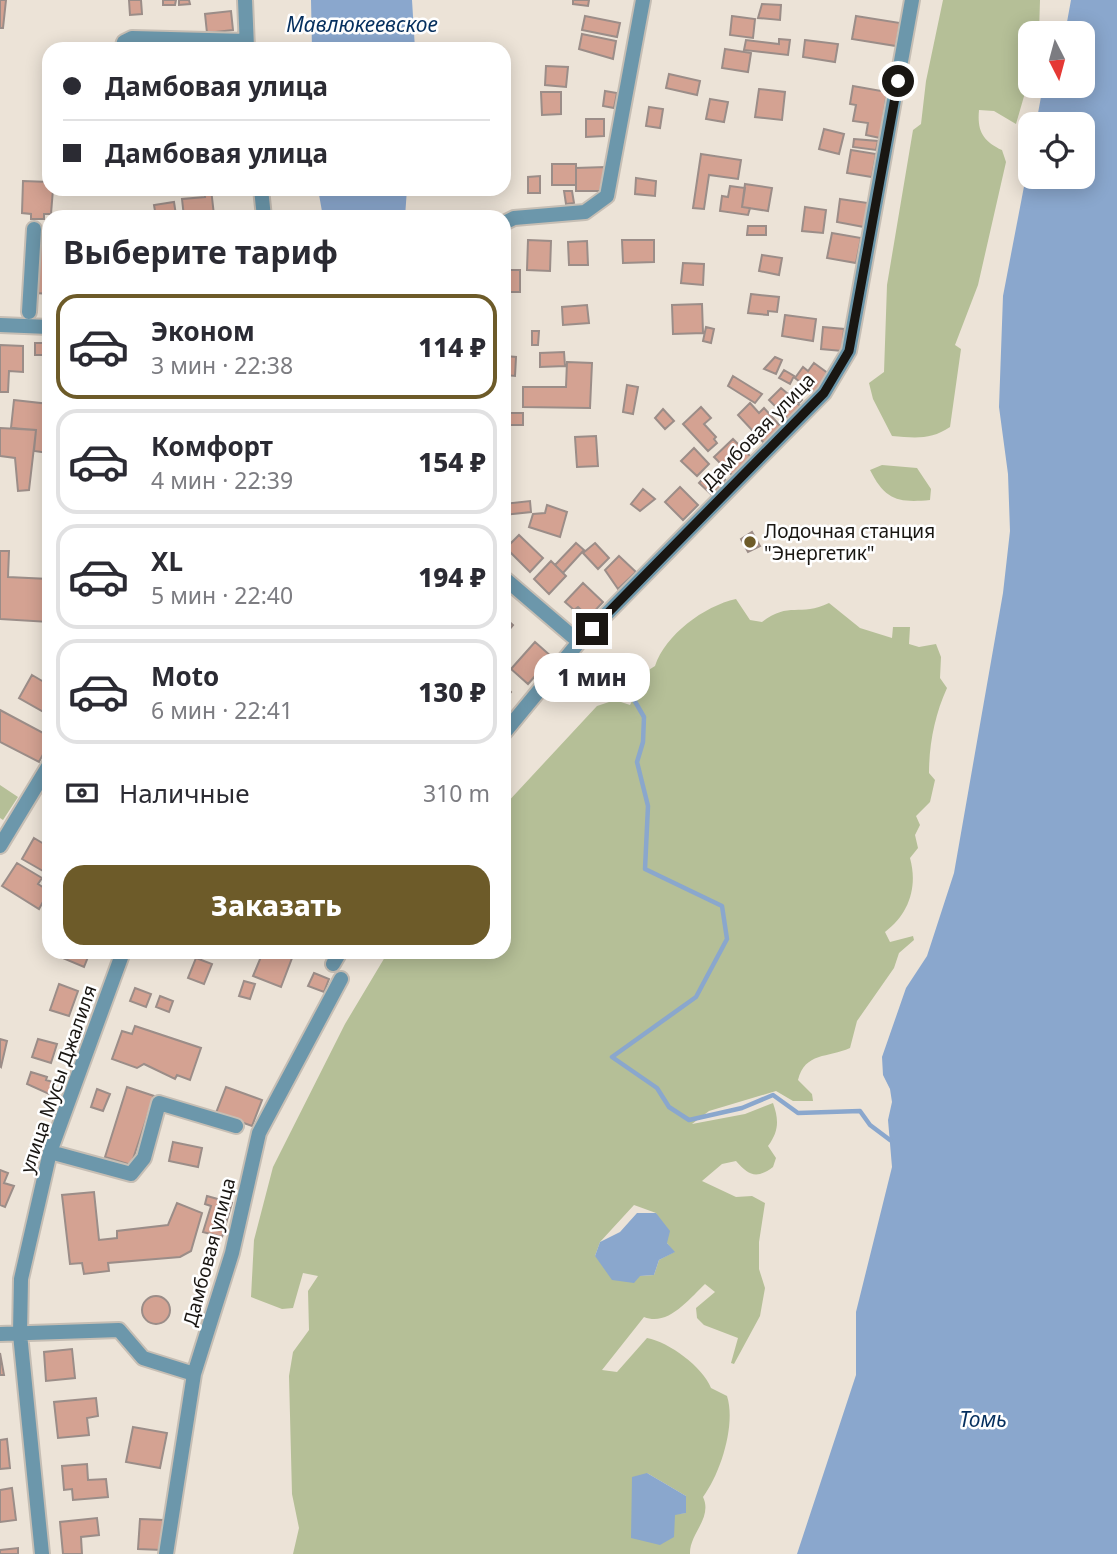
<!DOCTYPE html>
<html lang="ru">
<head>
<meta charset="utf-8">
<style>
  :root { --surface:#fff; --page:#f7f7f7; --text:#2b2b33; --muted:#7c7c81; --line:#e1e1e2; --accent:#6d5b29 }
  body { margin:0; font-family:"Noto Sans",sans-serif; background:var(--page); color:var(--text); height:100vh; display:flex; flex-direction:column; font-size:26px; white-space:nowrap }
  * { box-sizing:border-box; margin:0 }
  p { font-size:23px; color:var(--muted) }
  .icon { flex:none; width:38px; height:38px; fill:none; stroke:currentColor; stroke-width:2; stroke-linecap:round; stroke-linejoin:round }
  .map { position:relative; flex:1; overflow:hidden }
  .side { position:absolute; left:42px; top:210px; width:469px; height:749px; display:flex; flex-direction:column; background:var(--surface); border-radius:21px; box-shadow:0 4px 18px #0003 }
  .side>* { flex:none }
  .guide { position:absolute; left:42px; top:42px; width:469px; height:154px; border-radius:21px; box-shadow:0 4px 18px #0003; display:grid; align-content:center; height:154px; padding:0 21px; background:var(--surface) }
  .needle { width:46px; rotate:174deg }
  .tools { position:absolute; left:1018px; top:21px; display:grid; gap:14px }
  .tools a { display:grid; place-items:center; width:77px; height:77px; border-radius:14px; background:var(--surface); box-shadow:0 4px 18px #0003; font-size:35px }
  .end { position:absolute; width:32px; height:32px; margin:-16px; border:9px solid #191612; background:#fff; box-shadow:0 0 0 4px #fff }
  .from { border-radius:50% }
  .bubble { position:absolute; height:49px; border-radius:21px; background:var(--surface); box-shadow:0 4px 18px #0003; font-size:23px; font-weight:800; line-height:49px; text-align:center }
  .guide b { display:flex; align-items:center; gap:24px; height:66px; font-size:26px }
  .guide b+b { border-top:2px solid var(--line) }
  .guide i { width:18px; height:18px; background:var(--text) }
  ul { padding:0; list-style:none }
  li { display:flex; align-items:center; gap:21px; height:105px; margin:0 14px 10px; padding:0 7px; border:4px solid var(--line); border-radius:21px }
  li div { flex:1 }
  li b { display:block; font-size:26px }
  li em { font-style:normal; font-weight:800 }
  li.selected { border-color:var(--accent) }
  li>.icon { width:63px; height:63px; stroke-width:1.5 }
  h2 { padding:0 21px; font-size:32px; line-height:84px }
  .pay { display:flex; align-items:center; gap:18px; height:77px; padding:0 21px; font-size:26px }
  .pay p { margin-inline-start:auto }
  .primary-button { display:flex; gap:14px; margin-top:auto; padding:14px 21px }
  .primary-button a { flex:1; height:80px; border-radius:21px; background:var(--accent); color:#fff; font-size:28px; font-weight:800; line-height:80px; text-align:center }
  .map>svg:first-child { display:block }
</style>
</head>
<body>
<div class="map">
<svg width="1117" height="1554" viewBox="0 0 1117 1554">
  <rect width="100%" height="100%" fill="#ece3d7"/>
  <path fill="#b5bf97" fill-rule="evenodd" d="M943 0H1040L1039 33H1031V72L1016 124 994 111 979 110C977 131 983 141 1002 150L1006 162 978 285 955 345 961 349 950 427C931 440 915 438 892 436L873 399 869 383 884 372 887 285 913 130 921 124 926 81Z
    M882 465 917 468 931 489 930 500C898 503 885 500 870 470Z
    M736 599 750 620 762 622C789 601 800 617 829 603L860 628 892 638 893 627H910L909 644 919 647 936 644 941 657 940 678 947 688C935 714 929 744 929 773L935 780 930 802 916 816 920 825 915 835 918 848 910 858C918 887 909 914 885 932L890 942 913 936 914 940 899 953 894 968 857 1021 850 1048C828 1058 805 1052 798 1080L812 1094 813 1101H793L776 1091 709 1111 692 1124 745 1114 773 1103C779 1120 779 1131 768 1146L776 1158 773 1167C757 1179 749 1176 736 1161L722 1164 702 1181 736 1197 752 1196 765 1203 759 1242V1269L765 1288 760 1316 734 1364 731 1363 738 1338 704 1325 697 1318 696 1308 715 1292 705 1284C689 1299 668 1327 644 1317L602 1370 617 1372 647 1338C669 1342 703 1367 711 1388L727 1396C736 1424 721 1473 703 1497 713 1518 689 1534 690 1554H293L299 1528 292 1494 289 1376 293 1352 309 1330 308 1291 318 1276 303 1273 293 1308 282 1309 251 1297 254 1240 273 1167 345 1024 388 952H504V806L597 706 615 700 630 705 647 671 655 666C665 635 704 606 736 599ZM634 1205 656 1213 667 1243 674 1252 659 1260 654 1275 640 1276 595 1256 600 1242ZM647 1473 686 1496V1513L675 1514Z
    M0 785 18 797 3 820 0 818Z"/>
  <path fill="#8aa7cd" d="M311 0H412L415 49H312Z
    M1071 0H1117V1554H797L856 1375V1312L892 1167 888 1120 892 1102 890 1089 883 1075 882 1057 906 988 927 956 954 873 1003 593 1010 531 1008 474 999 407 1003 296 1031 150V177H1083V124H1036L1043 86H1083V33H1065Z
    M318 189H407L405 217H323Z
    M637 1213H656L670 1231 667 1243 675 1252 659 1260 654 1275 640 1276 634 1283 612 1280 595 1256 600 1242 620 1232Z
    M647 1473 686 1496V1513L675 1515 674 1537 660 1545 631 1538 632 1477Z"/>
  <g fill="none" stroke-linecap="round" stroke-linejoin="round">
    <path stroke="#8aa7cd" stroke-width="4.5" d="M604 677 622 698H633L644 717 643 742 637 762 648 806 645 869 722 906 727 939 696 997 612 1057 657 1088 669 1107 689 1120 742 1108 773 1095 798 1113 860 1111 870 1125 890 1140"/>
  </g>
  <path fill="#d4a292" stroke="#9b8d88" stroke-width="2" d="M0 0H6L3 28H0Z
    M129 0H141L142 14 130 15Z
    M163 0H176L175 5H163Z
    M179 0H189L190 4 179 5Z
    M573 0H589L588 6 573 4Z
    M762 4 781 5 780 20 758 18Z
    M231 11 233 30 207 33 205 14Z
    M585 16 620 23 617 37 582 30Z
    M732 16 755 19 753 38 730 35Z
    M856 16 900 23 896 46 852 39Z
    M582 34 616 41 613 59 579 49Z
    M779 39 790 40 788 55 744 50 746 40 779 44Z
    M805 40 838 44 835 62 803 57Z
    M153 46H179V49H153Z
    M725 49 751 53 748 72 722 68Z
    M546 66 568 67 566 87 545 85Z
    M669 74 700 81 697 95 666 88Z
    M853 86 887 92 880 138 866 135 868 123 853 121 856 105 850 104Z
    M759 89 785 92 782 120 755 117Z
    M605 91 617 93 614 108 603 106Z
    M541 92H561V114L542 115Z
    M710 99 728 102 724 122 706 119Z
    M649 107 663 109 660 128 646 126Z
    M586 119H604V136L586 137Z
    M824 129 844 134 839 154 819 149Z
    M854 139 878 141 876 150 853 147Z
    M851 150 876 154 872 177 847 173Z
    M701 154 741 160 738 179 709 175 704 209 693 208Z
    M552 164H576V185H552Z
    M605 167 600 191H576V168Z
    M540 176V193H528V177Z
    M636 178 656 181 655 196 635 194Z
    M23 181 49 182V189H53L51 214H44V219H31V214L22 213Z
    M745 184 772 188 768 211 742 207Z
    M730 186 745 188 742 207 750 208 748 215 720 211 722 196 728 197Z
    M204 189H211L214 215 184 217 182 199 205 197Z
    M564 191H572L574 203 566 204Z
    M840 199 868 203 864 227 837 222Z
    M174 202 176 215 156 217 154 205Z
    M805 207 826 210 823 233 802 231Z
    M748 226H766V235H747Z
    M832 233 861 238 856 263 827 258Z
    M528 240 551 241 550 271 527 270Z
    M622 240H654V262L623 263Z
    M587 241 588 265H569L568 242Z
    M38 245 49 246V294L36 293Z
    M762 255 782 258 779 275 759 271Z
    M683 263 704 264 703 285 681 283Z
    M504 270H520V292H504Z
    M751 294 779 297 777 312 768 311V315L748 313Z
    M702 304 703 333 673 334 672 305Z
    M587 305 589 323 563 325 562 307Z
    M785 315 816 319 813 341 782 336Z
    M706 327 714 329 711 343 703 341Z
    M823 327 844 329 842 351 821 349Z
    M532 331H539L538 345H532Z
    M35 343H49V355H35Z
    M0 345 23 346V372L9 371 8 392H0Z
    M564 352 565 366 540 367V353Z
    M504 356 516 357 515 376 504 375Z
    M775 357 782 360 776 374 764 369Z
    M567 362 592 363 590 408 523 407V387H566Z
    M814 363 829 374 814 393 795 378 803 367 808 371Z
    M784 370 794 376 790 384 779 378Z
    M733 376 762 394 755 403 728 386Z
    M627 385 638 387 633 414 623 412Z
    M781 388 788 394 792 390 802 400 798 404 802 408 790 421 769 400Z
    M14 400 49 404V453L34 451 36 430 11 428Z
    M750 403 759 413 764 408 782 428 765 444 738 415Z
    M701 407 711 418 704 424 716 437 714 439 717 443 708 451 683 424Z
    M663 409 674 421 665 429 655 418Z
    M507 413H523V425H507Z
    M504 416H507V442H504Z
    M0 428 36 430 29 490 18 491 15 458 0 456Z
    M596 436 598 466 577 467 575 437Z
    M733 439 752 458 733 476 714 457Z
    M694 448 709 464 697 476 681 461Z
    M708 473 716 481 722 476 726 481 712 495 699 483Z
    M680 487 698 505 683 520 665 502Z
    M643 489 655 499 640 511 631 504Z
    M530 501 531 512 504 515V504Z
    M547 505 567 512 560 537 529 527 533 514 545 513Z
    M752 532 760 546 748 552 741 539Z
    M519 535 543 558 530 572 506 548Z
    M576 543 584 550 563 573 555 565Z
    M595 543 609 558 598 569 583 553Z
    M0 551H9L8 577 49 579V622L0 619Z
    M619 556 636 572 618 589 605 570Z
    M551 561 566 576 549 594 534 579Z
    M583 583 603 602 589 617 578 607 574 610 565 602Z
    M504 617 513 625 504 636Z
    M535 642 552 657 528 684 511 669Z
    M32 675 49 685V715L19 698Z
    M504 685 511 692 504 700Z
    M0 710 49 736V743L39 762 0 742Z
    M34 838 49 847V861L43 871 22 859Z
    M17 863 42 878 38 884 49 891 39 909 2 886Z
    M60 952H90L84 967 58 956Z
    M263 952H277L292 958 281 987 253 976Z
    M196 958 212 964 204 984 188 978Z
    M314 973 329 979 324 992 308 986Z
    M244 981 255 984 250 999 239 996Z
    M59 984 78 991 69 1016 50 1010Z
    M135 988 151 994 146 1007 130 1001Z
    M160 996 173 1001 169 1012 156 1007Z
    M135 1026 201 1048 190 1080 177 1075 175 1079 144 1064 137 1068 112 1059 122 1031 132 1034Z
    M0 1039 7 1041 1 1067 0 1066Z
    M38 1039 57 1044 51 1063 32 1057Z
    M31 1072 47 1077 46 1080 53 1082 49 1094 27 1084Z
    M127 1087 154 1096 131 1165 105 1157Z
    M226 1087 262 1100 252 1126 216 1113Z
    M97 1089 110 1094 103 1111 91 1107Z
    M173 1142 202 1148 198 1167 169 1161Z
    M0 1170 8 1173 4 1183 14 1186 5 1207 0 1205Z
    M94 1192 99 1240 117 1238V1231L168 1225 177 1203 202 1213 191 1251 180 1257 108 1263 109 1271 84 1274 82 1263 70 1264 62 1195Z
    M207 1196 232 1203 222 1237 203 1232 211 1206 205 1204Z
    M142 1310a14 14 0 1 1 28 0a14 14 0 1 1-28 0Z
    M72 1349 75 1378 46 1381 44 1352Z
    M0 1353 4 1375H0Z
    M96 1398 98 1416 87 1418 89 1435 58 1438 54 1402Z
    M133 1427 167 1433 160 1468 126 1462Z
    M7 1439 10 1468 0 1469V1440Z
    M87 1464 88 1480 106 1479 108 1497 73 1500 72 1489 64 1490 62 1466Z
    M12 1488 16 1520 0 1522V1490Z
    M97 1518 99 1535 81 1537 82 1554H63L60 1522Z
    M140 1519 163 1520 162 1550 138 1549Z
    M18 1548V1554H0V1550Z"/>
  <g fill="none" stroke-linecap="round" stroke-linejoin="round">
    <defs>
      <path id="street" d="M245 0 247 48
        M122 49 124 42 132 38 246 41
        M261 189 264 217
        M504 223 514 218 585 212 607 196 643 0
        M29 312 34 229
        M0 325 49 327
        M504 578 579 642
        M504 733 579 642 824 393 849 351 912 0
        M0 846 49 765
        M333 964 340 952
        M50 1152 131 1174 144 1158 159 1103 236 1126
        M0 1334 119 1330 143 1358 194 1374
        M42 1554 20 1334 21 1279 50 1152 123 952
        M166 1554 194 1374 232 1253 259 1133 341 979"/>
    </defs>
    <use href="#street" stroke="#c6beb4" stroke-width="18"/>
    <use href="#street" stroke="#6c97ab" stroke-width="14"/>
  </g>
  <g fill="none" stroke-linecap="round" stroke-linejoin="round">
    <path stroke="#191612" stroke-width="9" d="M592 629 824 393 849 351 898 81"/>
  </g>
  <circle fill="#6d5b29" stroke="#fff" stroke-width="2.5" cx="750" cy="542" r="7"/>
  <g text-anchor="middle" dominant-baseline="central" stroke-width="5" stroke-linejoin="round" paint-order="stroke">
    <g font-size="19" fill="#191612" stroke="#fff">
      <text transform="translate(758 431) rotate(-46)">Дамбовая улица</text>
      <text transform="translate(58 1079) rotate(-71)">улица Мусы Джалиля</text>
      <text transform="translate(209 1252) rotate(-75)">Дамбовая улица</text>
    </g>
    <g font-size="19" fill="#191612" stroke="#fff" text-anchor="start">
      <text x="764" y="531">Лодочная станция<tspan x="764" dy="22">"Энергетик"</tspan></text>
    </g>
    <g font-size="21" font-style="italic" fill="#052f5e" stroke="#fff">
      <text x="362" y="24">Мавлюкеевское</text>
      <text x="983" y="1419">Томь</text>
    </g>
  </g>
</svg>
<div class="tools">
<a><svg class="needle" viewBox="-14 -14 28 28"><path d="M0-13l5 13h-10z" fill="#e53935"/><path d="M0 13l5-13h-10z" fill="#7c7c81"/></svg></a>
<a><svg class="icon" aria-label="locate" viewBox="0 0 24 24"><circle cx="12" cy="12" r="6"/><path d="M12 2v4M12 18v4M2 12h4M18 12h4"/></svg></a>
</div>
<i class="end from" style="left:898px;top:81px"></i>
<i class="end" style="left:592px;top:629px"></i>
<div class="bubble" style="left:534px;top:653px;width:116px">1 мин</div>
<div class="guide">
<b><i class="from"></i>Дамбовая улица</b>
<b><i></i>Дамбовая улица</b>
</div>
<section class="side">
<h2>Выберите тариф</h2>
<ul>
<li class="selected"><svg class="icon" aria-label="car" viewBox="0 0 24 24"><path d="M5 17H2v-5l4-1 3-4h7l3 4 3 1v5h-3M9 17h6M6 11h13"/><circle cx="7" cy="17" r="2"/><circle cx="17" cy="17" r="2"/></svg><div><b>Эконом</b><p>3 мин · 22:38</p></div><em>114 ₽</em></li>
<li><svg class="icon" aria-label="car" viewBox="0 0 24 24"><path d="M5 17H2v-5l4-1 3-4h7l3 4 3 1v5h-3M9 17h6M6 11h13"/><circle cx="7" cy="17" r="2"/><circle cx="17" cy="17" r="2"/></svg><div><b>Комфорт</b><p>4 мин · 22:39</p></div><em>154 ₽</em></li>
<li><svg class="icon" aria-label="car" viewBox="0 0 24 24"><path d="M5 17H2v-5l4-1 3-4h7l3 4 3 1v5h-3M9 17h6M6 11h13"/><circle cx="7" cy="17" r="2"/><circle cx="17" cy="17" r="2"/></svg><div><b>XL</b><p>5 мин · 22:40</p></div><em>194 ₽</em></li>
<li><svg class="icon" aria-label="car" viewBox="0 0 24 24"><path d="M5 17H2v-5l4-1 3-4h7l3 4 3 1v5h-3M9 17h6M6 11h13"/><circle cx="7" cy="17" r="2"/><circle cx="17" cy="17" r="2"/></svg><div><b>Moto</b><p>6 мин · 22:41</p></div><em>130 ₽</em></li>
</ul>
<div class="pay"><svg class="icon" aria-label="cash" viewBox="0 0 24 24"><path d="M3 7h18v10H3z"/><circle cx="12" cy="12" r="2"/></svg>Наличные<p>310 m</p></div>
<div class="primary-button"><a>Заказать</a></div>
</section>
</div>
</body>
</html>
